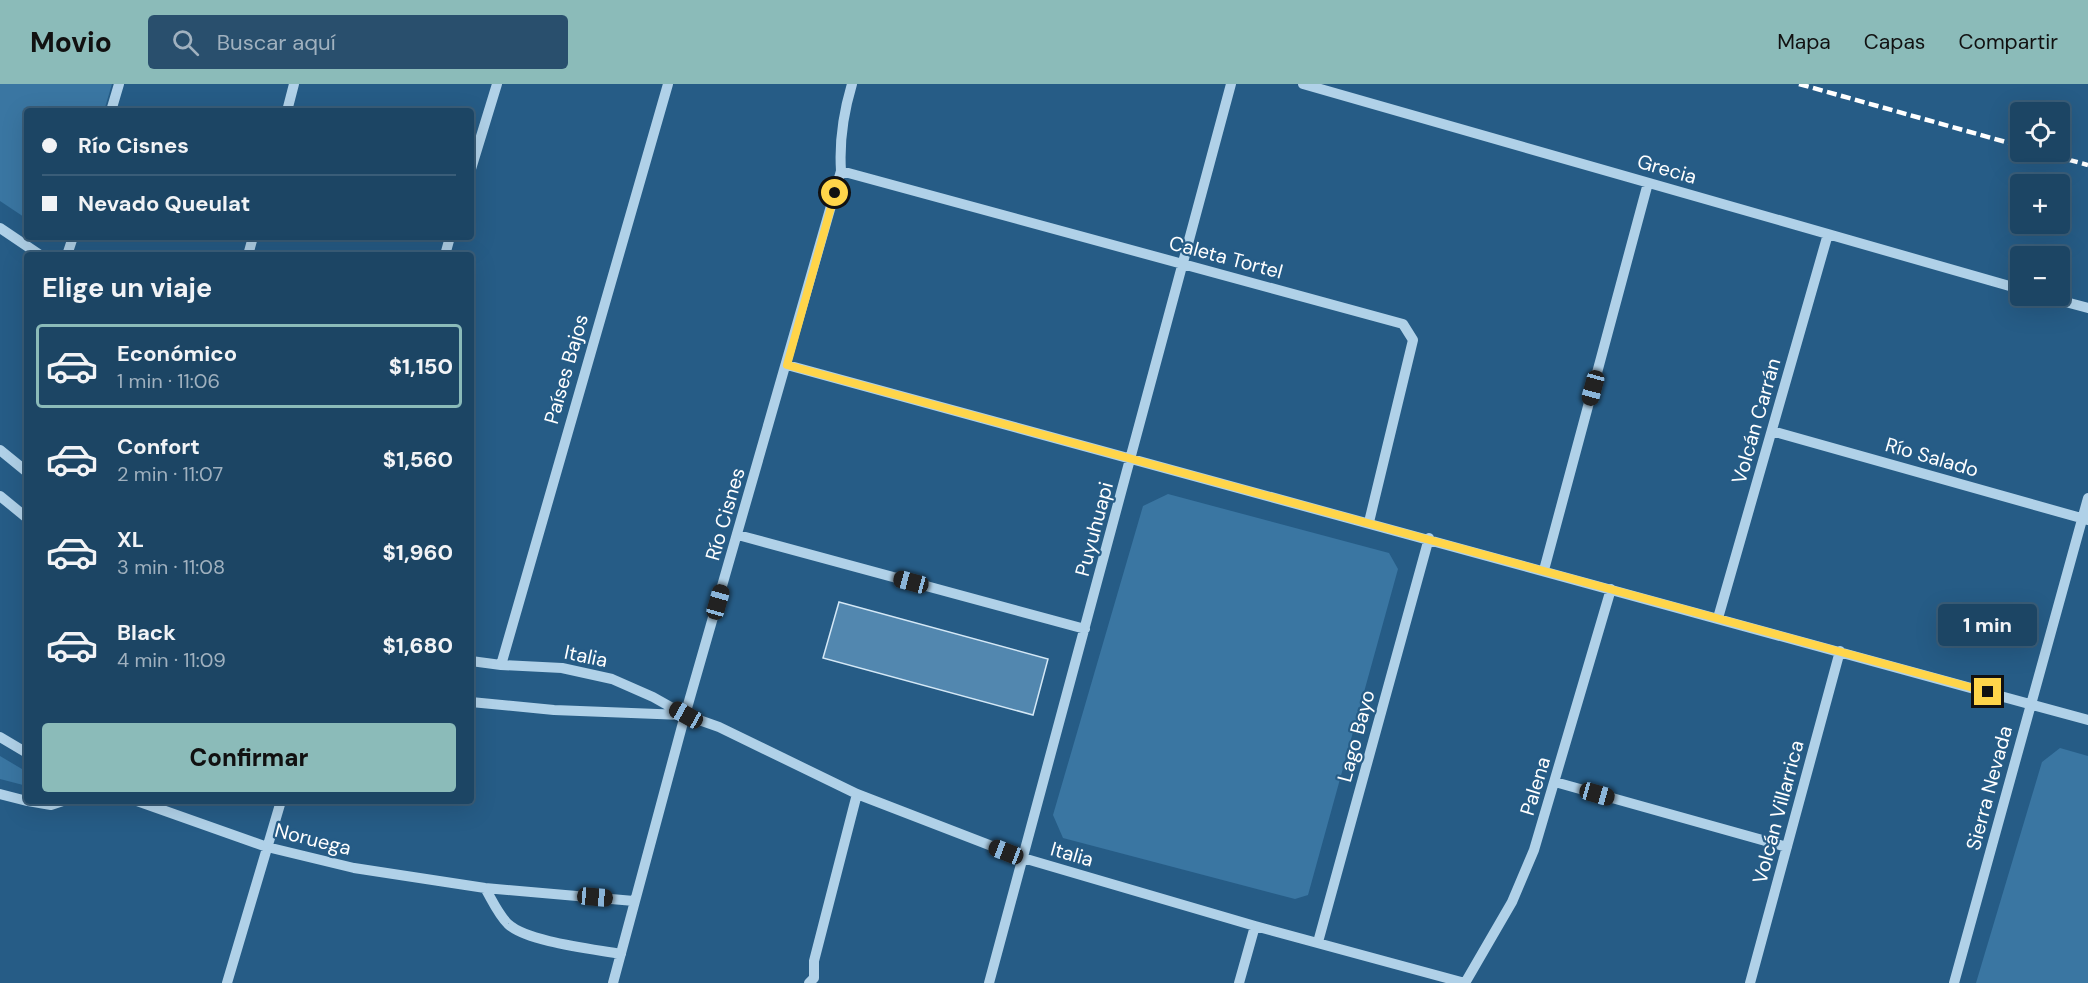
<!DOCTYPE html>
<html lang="es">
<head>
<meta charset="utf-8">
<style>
  :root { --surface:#1c4564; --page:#294f6d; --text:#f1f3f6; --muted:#a0b1bf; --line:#3a5d78; --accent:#8bbbb9 }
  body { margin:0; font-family:"DM Sans",sans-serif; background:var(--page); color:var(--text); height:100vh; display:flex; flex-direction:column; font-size:22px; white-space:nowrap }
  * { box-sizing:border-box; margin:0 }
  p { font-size:20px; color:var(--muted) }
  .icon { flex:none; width:33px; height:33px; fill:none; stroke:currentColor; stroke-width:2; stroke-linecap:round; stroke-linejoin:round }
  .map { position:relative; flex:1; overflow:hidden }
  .sheet { position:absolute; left:24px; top:168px; width:450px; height:552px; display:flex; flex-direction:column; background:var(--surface); border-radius:6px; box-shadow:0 6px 24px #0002,0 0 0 2px var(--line) }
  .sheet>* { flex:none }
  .guide { position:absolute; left:24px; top:24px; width:450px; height:132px; border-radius:6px; box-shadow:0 6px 24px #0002,0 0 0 2px var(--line); display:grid; align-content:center; height:132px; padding:0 18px; background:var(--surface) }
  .controls { position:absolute; left:2010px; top:18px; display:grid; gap:12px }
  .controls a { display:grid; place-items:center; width:60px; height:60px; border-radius:6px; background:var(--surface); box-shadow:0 6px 24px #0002,0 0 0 2px var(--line); font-size:30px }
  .end { position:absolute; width:27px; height:27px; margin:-14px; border:8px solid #ffd54a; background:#111; box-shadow:0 0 0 3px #111 }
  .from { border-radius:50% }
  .bubble { position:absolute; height:42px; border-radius:6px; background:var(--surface); box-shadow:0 6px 24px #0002,0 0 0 2px var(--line); font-size:20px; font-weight:800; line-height:42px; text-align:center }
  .car { position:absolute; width:18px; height:36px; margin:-18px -9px; border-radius:8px; box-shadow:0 0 4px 2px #0007; background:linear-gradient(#222 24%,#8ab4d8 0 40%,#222 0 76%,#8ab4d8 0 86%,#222 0) }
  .guide b { display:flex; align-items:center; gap:21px; height:57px; font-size:22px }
  .guide b+b { border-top:2px solid var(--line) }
  .guide i { width:15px; height:15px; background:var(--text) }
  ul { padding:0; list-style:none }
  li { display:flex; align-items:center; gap:18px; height:84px; margin:0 12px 9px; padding:0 6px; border:3px solid transparent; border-radius:6px }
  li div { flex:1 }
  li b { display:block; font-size:22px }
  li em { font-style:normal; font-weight:800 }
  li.on { border-color:var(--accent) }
  li>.icon { width:54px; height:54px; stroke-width:1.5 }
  h2 { padding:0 18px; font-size:27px; line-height:72px }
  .cta { display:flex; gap:12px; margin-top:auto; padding:12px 18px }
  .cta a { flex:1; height:69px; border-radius:6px; background:var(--accent); color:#111; font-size:24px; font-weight:800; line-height:69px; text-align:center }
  header { display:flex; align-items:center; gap:36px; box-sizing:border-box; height:84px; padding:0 30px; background:var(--accent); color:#111 }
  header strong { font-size:28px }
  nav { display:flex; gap:33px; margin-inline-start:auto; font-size:21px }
  .search { width:420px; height:54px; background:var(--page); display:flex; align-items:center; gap:15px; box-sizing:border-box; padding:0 21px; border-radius:6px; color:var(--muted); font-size:22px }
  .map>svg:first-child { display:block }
</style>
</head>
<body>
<header>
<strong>Movio</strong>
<div class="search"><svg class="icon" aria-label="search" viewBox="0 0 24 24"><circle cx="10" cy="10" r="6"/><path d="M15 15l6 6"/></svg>Buscar aquí</div>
<nav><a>Mapa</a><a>Capas</a><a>Compartir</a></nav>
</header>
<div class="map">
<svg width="2088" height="899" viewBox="0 0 2088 899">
  <rect width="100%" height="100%" fill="#265c86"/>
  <path fill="#3a76a2" d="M0 0H112L104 27H27V135L0 117Z
    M1168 410 1389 469 1398 485 1308 811 1295 815 1063 754 1053 731 1143 422Z
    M2060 664 2088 672V899H1976L2042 678Z
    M0 672 27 688V702L0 695Z"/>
  <path fill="#5287af" stroke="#d4e8f6" stroke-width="1.5" d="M839 518 1048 575 1033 631 823 574Z"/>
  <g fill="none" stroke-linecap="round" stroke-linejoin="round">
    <path stroke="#b0d1e8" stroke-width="10" d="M1303 0 2020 205
      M111 27 119 0
      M287 27 294 0
      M471 85 497 0
      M841 87 1403 240 1413 256 1369 438
      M0 144 40 171
      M67 171 73 153
      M248 171 253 153
      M445 171 450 153
      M2043 212 2088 224
      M787 281 2088 636
      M1772 347 2088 436
      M0 366 27 388
      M0 412 27 434
      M738 451 1085 545
      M1544 486 1648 99
      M1718 534 1828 150
      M471 577 501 581 562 584 612 595 653 613 685 631 719 643 857 710 1023 774 1255 842 1465 899
      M501 581 668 0
      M471 618 554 626 683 631
      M0 653 27 669
      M1555 698 1787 763
      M0 710 27 717
      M28 717 51 721 63 717
      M137 717 267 763 354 784 485 804 634 817
      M485 804C492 816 498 830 508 840 527 858 594 865 621 870
      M1318 858 1429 454
      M227 899 281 717
      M613 899 685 631 841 87C839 56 843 30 852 0
      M809 899 814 894V877L857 710
      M989 899 1231 0
      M1239 899 1255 842
      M1465 899 1512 818 1534 766 1611 505
      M1750 899 1840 567
      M1954 899 2088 414"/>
    <path stroke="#fff" stroke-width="4.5" stroke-dasharray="10 4.5" stroke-linecap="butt" d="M1799 0 2020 62
      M2040 68 2088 81"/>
  </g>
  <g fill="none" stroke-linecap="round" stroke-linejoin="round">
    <path stroke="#ffd54a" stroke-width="8" d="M835 109 787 281 1988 608"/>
  </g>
  <g text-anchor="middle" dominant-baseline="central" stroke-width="4.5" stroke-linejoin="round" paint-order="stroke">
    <g font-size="20" fill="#fff" stroke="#265c86">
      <text transform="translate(1667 85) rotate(16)">Grecia</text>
      <text transform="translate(1226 173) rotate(15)">Caleta Tortel</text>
      <text transform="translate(566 285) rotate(-74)">Países Bajos</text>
      <text transform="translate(1756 337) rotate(-74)">Volcán Carrán</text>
      <text transform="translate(1932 373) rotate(16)">Río Salado</text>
      <text transform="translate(725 430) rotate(-74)">Río Cisnes</text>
      <text transform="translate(1094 445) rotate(-75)">Puyuhuapi</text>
      <text transform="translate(586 572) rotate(12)">Italia</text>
      <text transform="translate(1356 652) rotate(-75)">Lago Bayo</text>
      <text transform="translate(1535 702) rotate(-73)">Palena</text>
      <text transform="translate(1989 704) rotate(-75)">Sierra Nevada</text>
      <text transform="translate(1778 728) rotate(-75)">Volcán Villarrica</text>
      <text transform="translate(313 755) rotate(14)">Noruega</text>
      <text transform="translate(1072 770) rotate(16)">Italia</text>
    </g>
  </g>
</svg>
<div class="controls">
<a><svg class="icon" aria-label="locate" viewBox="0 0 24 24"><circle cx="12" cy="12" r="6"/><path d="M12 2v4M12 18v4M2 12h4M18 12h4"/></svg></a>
<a>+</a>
<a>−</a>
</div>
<i class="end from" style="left:835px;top:109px"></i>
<i class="end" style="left:1988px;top:608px"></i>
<div class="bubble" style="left:1938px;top:520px;width:99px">1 min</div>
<i class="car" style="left:1593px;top:304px;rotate:195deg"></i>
<i class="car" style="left:911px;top:498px;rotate:285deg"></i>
<i class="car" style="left:718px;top:518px;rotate:16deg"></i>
<i class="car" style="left:686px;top:631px;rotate:299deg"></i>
<i class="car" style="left:1597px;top:710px;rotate:106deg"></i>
<i class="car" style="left:1006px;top:768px;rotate:291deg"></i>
<i class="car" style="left:595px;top:813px;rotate:95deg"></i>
<div class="guide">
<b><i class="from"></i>Río Cisnes</b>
<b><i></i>Nevado Queulat</b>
</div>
<section class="sheet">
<h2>Elige un viaje</h2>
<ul>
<li class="on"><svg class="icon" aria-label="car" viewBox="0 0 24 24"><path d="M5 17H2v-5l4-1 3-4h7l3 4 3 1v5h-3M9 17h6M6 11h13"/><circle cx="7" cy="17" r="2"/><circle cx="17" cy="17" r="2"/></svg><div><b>Económico</b><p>1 min · 11:06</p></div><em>$1,150</em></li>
<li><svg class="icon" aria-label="car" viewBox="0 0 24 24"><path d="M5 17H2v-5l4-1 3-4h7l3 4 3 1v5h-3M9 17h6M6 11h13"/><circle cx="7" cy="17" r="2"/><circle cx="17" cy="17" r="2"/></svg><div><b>Confort</b><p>2 min · 11:07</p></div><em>$1,560</em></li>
<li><svg class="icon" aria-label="car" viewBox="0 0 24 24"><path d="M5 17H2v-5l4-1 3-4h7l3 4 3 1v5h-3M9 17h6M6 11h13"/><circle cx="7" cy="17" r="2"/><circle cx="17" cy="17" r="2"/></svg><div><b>XL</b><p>3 min · 11:08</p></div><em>$1,960</em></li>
<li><svg class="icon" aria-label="car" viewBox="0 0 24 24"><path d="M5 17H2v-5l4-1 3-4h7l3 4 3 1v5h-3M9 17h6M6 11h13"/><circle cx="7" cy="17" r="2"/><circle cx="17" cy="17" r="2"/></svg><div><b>Black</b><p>4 min · 11:09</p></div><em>$1,680</em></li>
</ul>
<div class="cta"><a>Confirmar</a></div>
</section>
</div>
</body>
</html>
